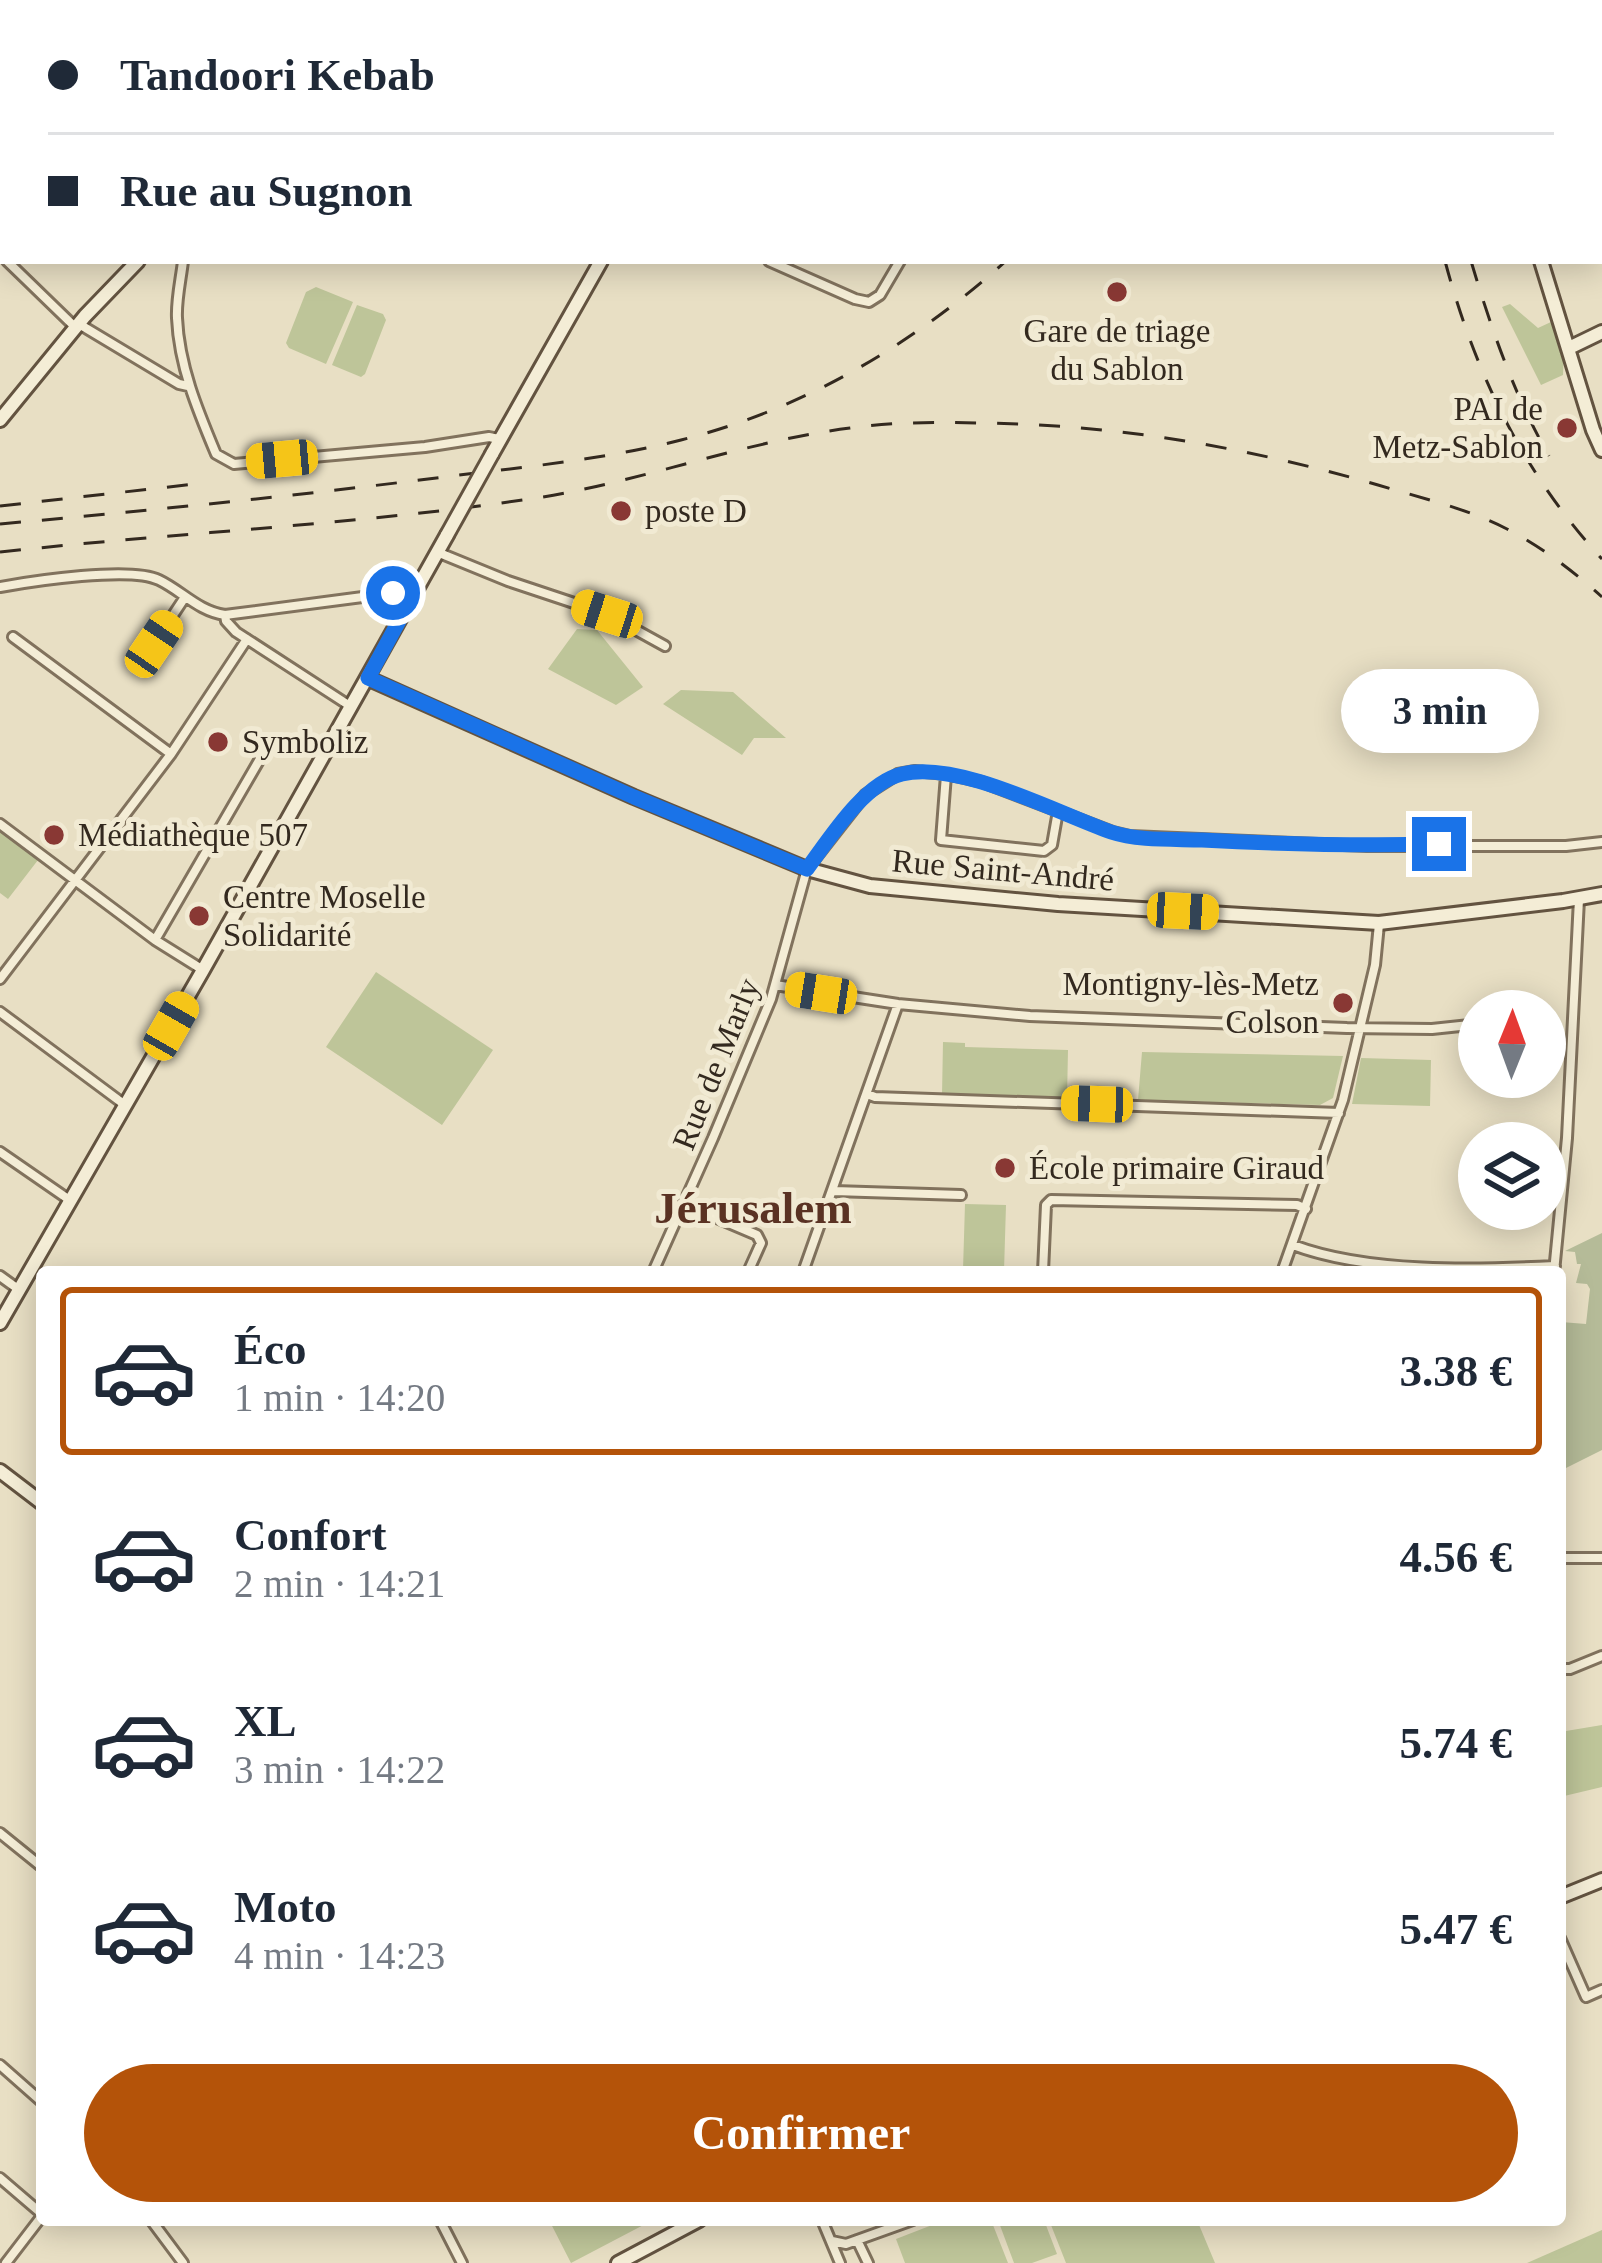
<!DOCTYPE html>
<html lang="fr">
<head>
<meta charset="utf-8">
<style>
  :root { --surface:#fff; --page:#f2f2f3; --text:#1f2937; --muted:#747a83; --line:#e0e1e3; --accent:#b45309 }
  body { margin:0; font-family:Georgia,serif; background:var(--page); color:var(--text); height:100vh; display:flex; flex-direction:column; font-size:45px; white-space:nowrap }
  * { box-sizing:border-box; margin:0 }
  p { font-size:39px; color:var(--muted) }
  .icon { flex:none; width:66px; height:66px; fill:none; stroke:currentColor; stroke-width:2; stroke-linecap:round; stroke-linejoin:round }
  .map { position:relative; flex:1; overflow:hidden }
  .panel { position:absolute; left:36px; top:1266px; width:1530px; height:960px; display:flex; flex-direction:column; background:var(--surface); border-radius:12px; box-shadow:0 6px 30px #0003 }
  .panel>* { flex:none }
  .banner { position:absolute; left:0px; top:0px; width:1602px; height:264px; box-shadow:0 6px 30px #0003; display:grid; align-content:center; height:264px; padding:0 48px; background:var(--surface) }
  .needle { width:78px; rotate:1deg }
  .fabs { position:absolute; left:1458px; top:990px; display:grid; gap:24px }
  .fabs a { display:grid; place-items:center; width:108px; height:108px; border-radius:50%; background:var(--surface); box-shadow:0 6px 30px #0003; font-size:60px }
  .end { position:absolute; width:54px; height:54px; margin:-27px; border:15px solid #1a73e8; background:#fff; box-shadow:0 0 0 6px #fff }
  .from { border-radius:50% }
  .bubble { position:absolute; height:84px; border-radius:42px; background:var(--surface); box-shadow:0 6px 30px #0003; font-size:39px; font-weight:700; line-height:84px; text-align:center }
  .car { position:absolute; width:36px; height:72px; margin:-36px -18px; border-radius:15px; box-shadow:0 0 9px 3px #0007; background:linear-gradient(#f5c518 24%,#345 0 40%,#f5c518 0 76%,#345 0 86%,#f5c518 0) }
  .banner b { display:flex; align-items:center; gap:42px; height:114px; font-size:45px }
  .banner b+b { border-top:3px solid var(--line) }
  .banner i { width:30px; height:30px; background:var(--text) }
  ul { padding:21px 0 0; list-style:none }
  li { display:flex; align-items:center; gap:36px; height:168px; margin:0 24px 18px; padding:0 24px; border:6px solid transparent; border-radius:12px }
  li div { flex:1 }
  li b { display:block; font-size:45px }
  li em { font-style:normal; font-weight:700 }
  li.selected { border-color:var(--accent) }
  li>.icon { width:108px; height:108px; stroke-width:1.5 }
  .button { display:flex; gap:24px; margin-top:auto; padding:24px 48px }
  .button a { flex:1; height:138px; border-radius:72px; background:var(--accent); color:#fff; font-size:48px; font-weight:700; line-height:138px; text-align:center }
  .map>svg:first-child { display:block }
</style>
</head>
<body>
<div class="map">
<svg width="1602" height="2263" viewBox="0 0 1602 2263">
  <rect width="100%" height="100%" fill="#e8dfc4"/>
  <path fill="#bec599" d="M316 287 353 302 326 364 289 348 286 343 306 292Z
    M1510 304 1538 328 1551 322 1564 350 1563 375 1541 385 1502 307Z
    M357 305 383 314 386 320 365 374 361 377 332 365Z
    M577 629 597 630 643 687 616 705 548 669Z
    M681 690 733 692 786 738H754L742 755 663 704Z
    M0 831 38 860 8 899 0 893Z
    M376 972 493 1050 442 1125 326 1047Z
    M943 1042 965 1043V1047L1068 1050 1067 1098 942 1095Z
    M1142 1052 1343 1056 1333 1098 1320 1105 1138 1100Z
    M1361 1058 1431 1060 1430 1106 1352 1104Z
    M965 1204 1006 1205 1004 1271 963 1270Z
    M1602 1725V1787L1560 1797V1732Z
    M549 2220H653L571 2263Z
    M945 2220H991L1008 2263H905L896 2239Z
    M998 2220H1044L1057 2254 1032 2263H1014Z
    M1049 2220H1197L1215 2263H1066Z
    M1602 2230V2263H1527Z"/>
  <path fill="#b5bb98" d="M1602 1233V1450L1560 1471 1561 1322 1586 1324 1590 1289 1587 1284 1576 1283 1581 1264H1577L1575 1252 1565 1251Z"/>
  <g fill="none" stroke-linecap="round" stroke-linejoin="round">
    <defs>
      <path id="street" d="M168 0 174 3
        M933 0 938 3
        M1170 0 1176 3 1190 0
        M1563 0V3
        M304 3 306 0
        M476 3 478 0
        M561 3 562 0
        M902 3 903 0
        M1041 3 1043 0
        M1599 68H1602
        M1599 127H1602
        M0 179 3 177
        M0 254 3 257
        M7 261 75 327
        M183 261C181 279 176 300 177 318 179 366 198 411 216 454L234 464 425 447 489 437 499 439
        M769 261 855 299 869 302 880 295 900 261
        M79 324 179 384 188 386
        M437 552 508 581 607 614 665 646
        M0 587C33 581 131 566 159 580 182 591 198 611 225 615L393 593 411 599
        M225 615 226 621 236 632 350 706
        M13 637 171 754
        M154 644 185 597
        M946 775 941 840 1044 851 1052 845 1058 811
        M0 824 155 940 203 970
        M155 940 264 752
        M0 979 171 754 247 639
        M775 985 898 1004 1030 1016 1347 1028 1432 1029 1479 1024
        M0 1012 125 1105
        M867 1094 875 1097 1339 1113
        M0 1152 71 1201
        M834 1191 961 1195
        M684 1204 757 1235 761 1243 748 1272
        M1293 1245C1367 1273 1476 1270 1555 1266
        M653 1272 713 1138 771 999 807 869 865 795 898 774 915 771 946 774 982 782 1113 832 1130 836 1367 846H1566L1602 842
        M803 1272 898 1004
        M1043 1272 1046 1205 1051 1200 1297 1205 1306 1209
        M1282 1272 1343 1100 1375 965 1379 924
        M1554 1272 1567 1138 1579 899
        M0 1276 18 1289
        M1560 1558H1602
        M1560 1669H1570L1602 1656
        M0 1833 42 1867
        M1560 1938 1586 1997 1602 1990
        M0 2065 42 2102
        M0 2178 42 2214
        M151 2220 183 2263
        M440 2220 462 2263
        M822 2220 840 2263
        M857 2240 868 2263
        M832 2241 846 2244 913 2220
        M6 2263 42 2216"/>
      <path id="secondary" d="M746 3 748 0
        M1465 3V0
        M1541 261 1593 430 1602 450
        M1569 348 1602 332
        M0 420 85 316 138 261
        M492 454 601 261
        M367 678 634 797 807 869 870 886 1058 904 1379 923 1563 901 1602 894
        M0 1323 203 970 447 535
        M0 1471 42 1503
        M1560 1897 1602 1880
        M618 2263 699 2220"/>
    </defs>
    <use href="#street" stroke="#81725d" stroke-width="14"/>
    <use href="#secondary" stroke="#635340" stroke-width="18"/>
    <use href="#street" stroke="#f4edd6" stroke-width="8"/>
    <use href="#secondary" stroke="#f4edd6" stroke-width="12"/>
    <path stroke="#33291f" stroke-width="3" stroke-dasharray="21 21" stroke-linecap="butt" d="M1408 0V3
      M1432 0V3
      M1228 3 1230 0
      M1445 261C1475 373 1523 473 1602 559
      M1471 261C1491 328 1514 395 1549 456
      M0 506 204 483
      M0 524C143 511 285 497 428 479 512 468 598 461 681 440 804 409 912 345 1006 261
      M0 552C174 533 350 525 523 500 634 485 739 442 850 428 892 422 935 422 977 423 1115 424 1246 447 1378 485 1421 498 1466 508 1507 529 1542 547 1573 571 1602 597"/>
    <defs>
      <path id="secondary-bridge" d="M447 535 492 454"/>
    </defs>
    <use href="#secondary-bridge" stroke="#635340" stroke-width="18" stroke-linecap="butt"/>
    <use href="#secondary-bridge" stroke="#f4edd6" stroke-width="12"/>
  </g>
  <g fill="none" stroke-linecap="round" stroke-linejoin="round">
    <path stroke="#1a73e8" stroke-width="15" d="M393 593 411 599 368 678 634 797 807 869C830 838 864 783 902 774 958 760 1057 813 1111 832 1138 841 1173 839 1202 840 1281 844 1360 846 1439 844"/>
  </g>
  <g fill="#893834" stroke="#f1ead3" stroke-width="4.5">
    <circle cx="1117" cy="292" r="12"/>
    <circle cx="1567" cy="428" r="12"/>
    <circle cx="621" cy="511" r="12"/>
    <circle cx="218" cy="742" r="12"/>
    <circle cx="54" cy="835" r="12"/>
    <circle cx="199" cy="916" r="12"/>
    <circle cx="1343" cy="1003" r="12"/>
    <circle cx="1005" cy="1168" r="12"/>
  </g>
  <g text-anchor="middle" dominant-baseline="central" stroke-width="10" stroke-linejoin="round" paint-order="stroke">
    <g font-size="33" fill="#33291f" stroke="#f1ead3" text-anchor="start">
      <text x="1117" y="331" text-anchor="middle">Gare de triage<tspan x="1117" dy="38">du Sablon</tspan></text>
      <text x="1543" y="409" text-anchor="end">PAI de<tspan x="1543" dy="38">Metz-Sablon</tspan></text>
      <text x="645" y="511">poste D</text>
      <text x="242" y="742">Symboliz</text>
      <text x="78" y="835">Médiathèque 507</text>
      <text x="223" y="897">Centre Moselle<tspan x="223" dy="38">Solidarité</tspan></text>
      <text x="1319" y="984" text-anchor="end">Montigny-lès-Metz<tspan x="1319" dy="38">Colson</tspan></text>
      <text x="1029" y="1168">École primaire Giraud</text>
    </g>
    <g font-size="33" fill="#33291f" stroke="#f1ead3">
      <text transform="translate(1003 870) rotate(5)">Rue Saint-André</text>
      <text transform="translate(716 1064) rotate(-68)">Rue de Marly</text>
    </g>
    <g font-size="45" font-weight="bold" fill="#5a3223" stroke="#f1ead3">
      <text x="753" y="1208">Jérusalem</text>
    </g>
  </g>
</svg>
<div class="fabs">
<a><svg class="needle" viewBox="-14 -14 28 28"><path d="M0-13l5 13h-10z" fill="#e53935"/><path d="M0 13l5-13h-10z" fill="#747a83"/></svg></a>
<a><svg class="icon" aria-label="layers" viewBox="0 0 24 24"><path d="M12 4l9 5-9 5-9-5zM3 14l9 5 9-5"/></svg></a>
</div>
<i class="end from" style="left:393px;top:593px"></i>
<i class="end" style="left:1439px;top:844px"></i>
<div class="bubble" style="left:1341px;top:669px;width:198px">3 min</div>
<i class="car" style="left:282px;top:459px;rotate:265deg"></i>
<i class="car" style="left:607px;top:614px;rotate:288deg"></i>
<i class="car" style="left:154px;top:644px;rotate:34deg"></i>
<i class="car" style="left:1183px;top:911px;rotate:93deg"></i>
<i class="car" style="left:821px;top:993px;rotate:279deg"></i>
<i class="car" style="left:171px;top:1026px;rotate:30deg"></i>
<i class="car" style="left:1097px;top:1104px;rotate:272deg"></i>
<div class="banner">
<b><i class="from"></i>Tandoori Kebab</b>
<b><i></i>Rue au Sugnon</b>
</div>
<section class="panel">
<ul>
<li class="selected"><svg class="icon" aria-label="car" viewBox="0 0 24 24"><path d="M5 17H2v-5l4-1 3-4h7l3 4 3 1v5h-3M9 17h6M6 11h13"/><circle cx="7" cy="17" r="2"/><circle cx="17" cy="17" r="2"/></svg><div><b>Éco</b><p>1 min · 14:20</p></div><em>3.38 €</em></li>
<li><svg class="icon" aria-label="car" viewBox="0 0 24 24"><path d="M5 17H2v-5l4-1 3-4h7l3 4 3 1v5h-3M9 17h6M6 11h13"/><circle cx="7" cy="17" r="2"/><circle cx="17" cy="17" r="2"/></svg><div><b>Confort</b><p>2 min · 14:21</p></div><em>4.56 €</em></li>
<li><svg class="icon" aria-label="car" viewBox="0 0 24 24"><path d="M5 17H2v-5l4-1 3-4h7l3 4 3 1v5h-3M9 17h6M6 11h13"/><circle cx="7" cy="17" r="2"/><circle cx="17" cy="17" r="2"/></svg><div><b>XL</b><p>3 min · 14:22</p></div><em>5.74 €</em></li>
<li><svg class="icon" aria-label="car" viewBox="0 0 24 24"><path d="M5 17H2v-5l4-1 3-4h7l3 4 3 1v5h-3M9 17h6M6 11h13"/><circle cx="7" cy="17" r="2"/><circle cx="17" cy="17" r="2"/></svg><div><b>Moto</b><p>4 min · 14:23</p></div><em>5.47 €</em></li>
</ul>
<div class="button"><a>Confirmer</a></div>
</section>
</div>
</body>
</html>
